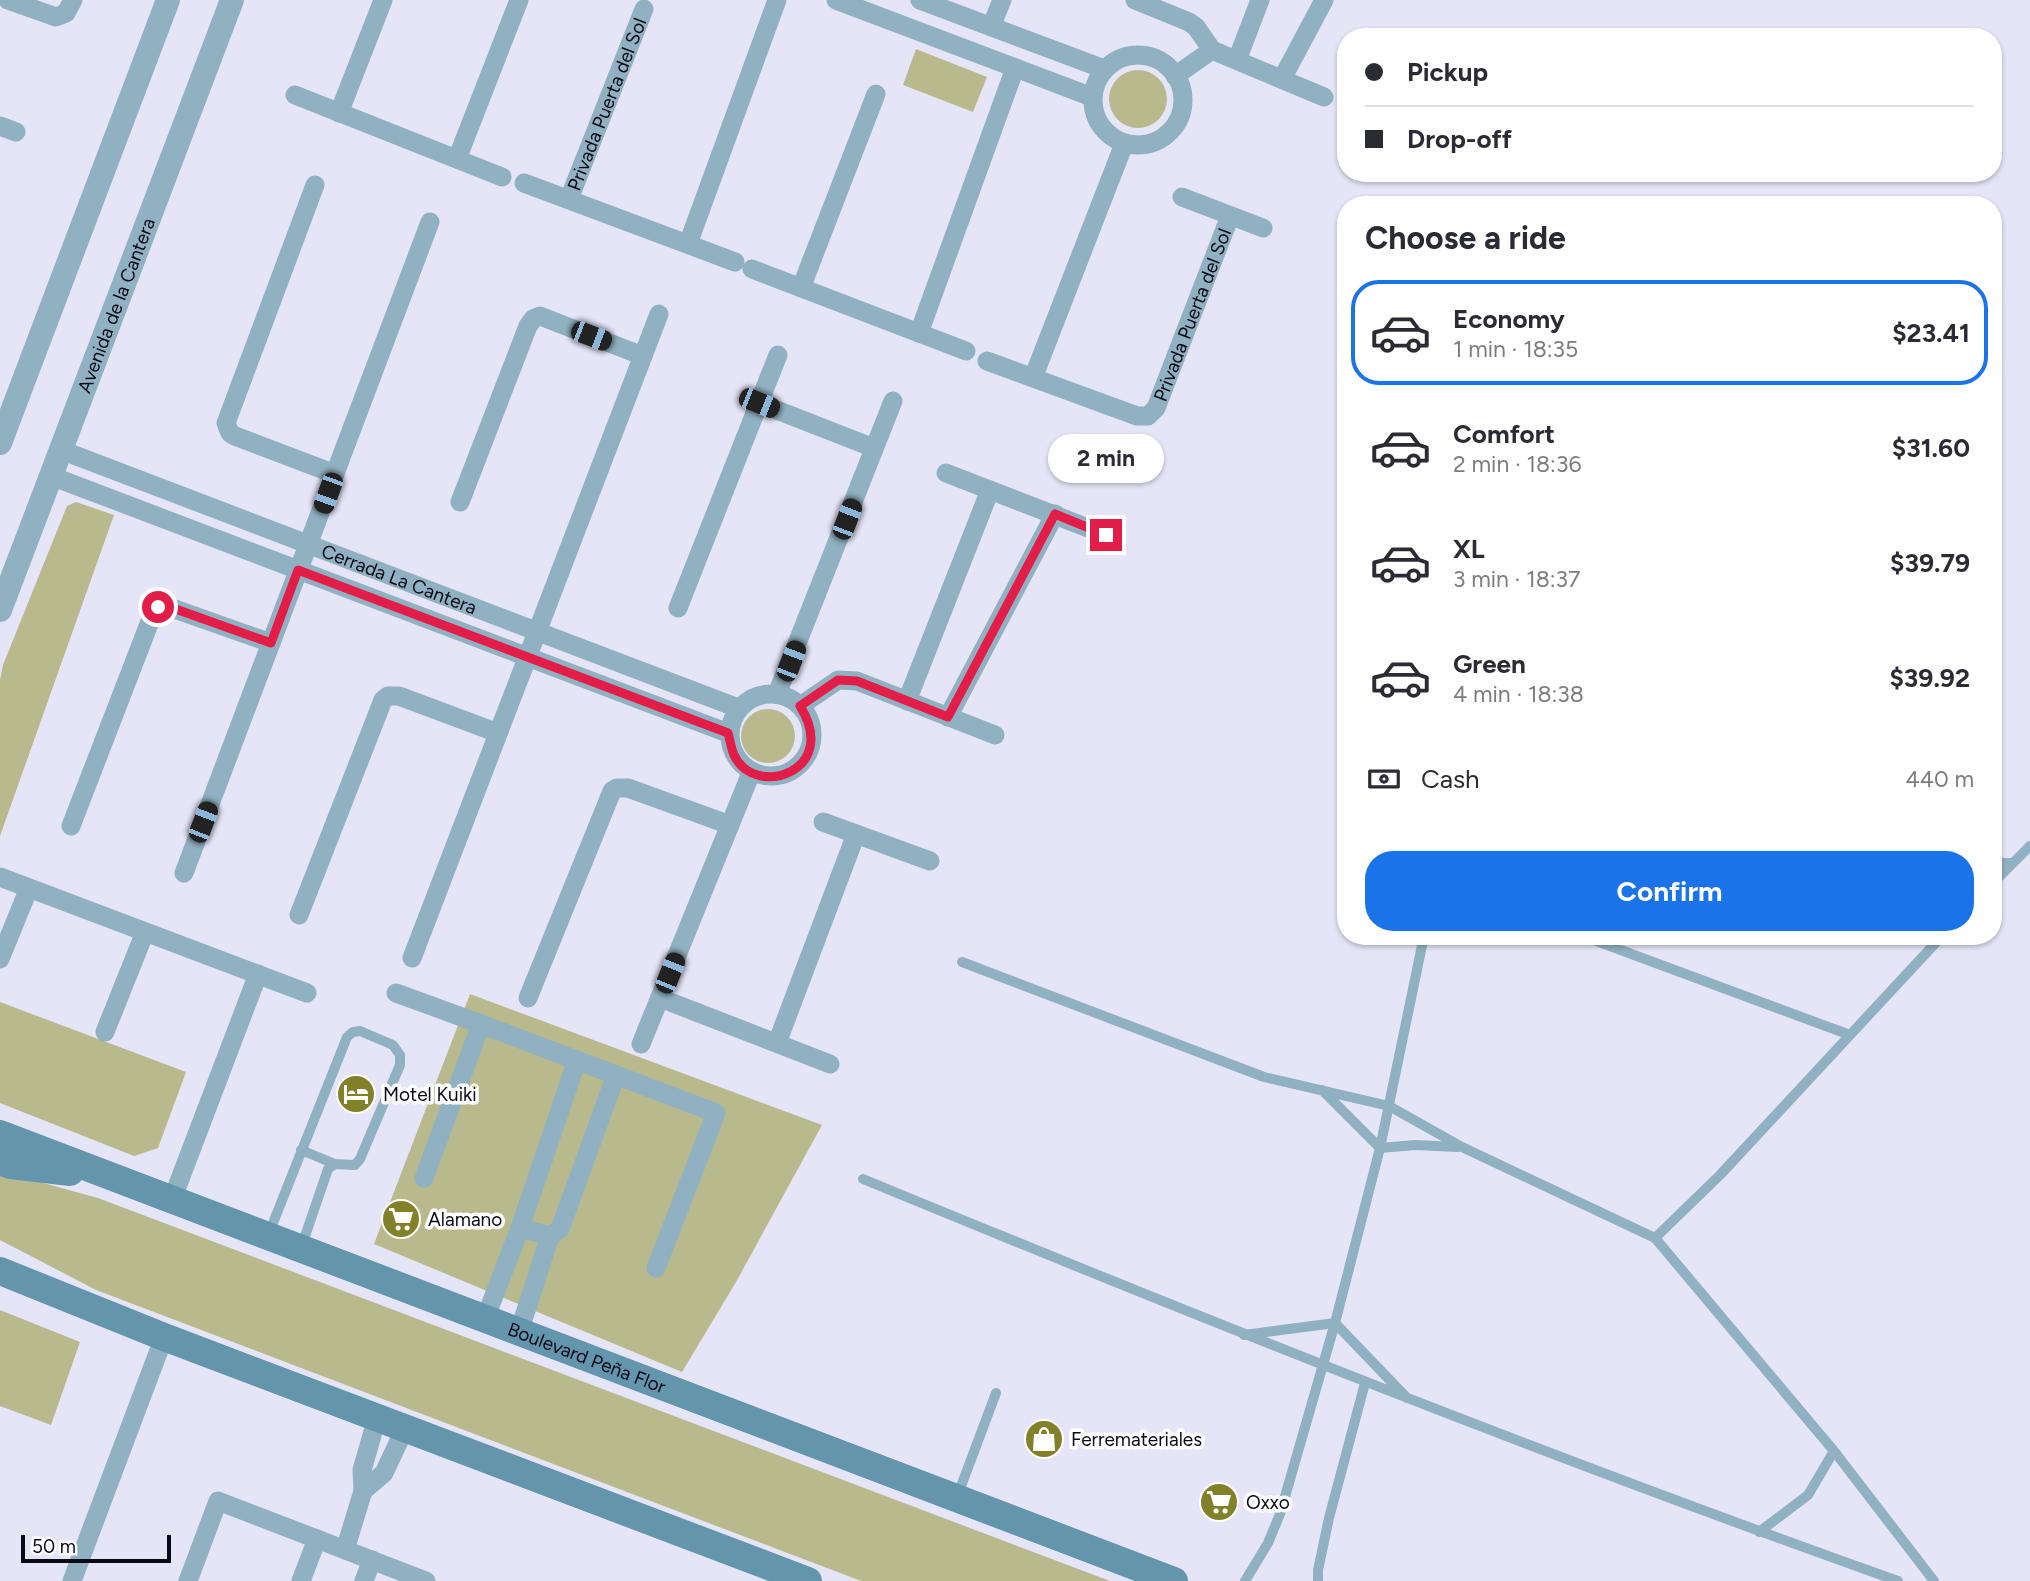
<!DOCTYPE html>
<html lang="en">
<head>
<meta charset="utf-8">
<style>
  :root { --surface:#fff; --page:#f7f7f7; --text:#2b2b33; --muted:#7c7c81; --line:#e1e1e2; --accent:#1a73e8 }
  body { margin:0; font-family:Figtree,sans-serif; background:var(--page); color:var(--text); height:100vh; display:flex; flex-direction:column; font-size:26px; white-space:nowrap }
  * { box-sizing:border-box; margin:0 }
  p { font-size:23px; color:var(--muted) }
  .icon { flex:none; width:38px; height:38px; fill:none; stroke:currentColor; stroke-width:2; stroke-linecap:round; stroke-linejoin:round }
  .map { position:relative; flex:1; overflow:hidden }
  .sheet { position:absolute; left:1337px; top:196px; width:665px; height:749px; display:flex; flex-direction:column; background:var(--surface); border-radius:28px; box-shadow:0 2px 5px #0004 }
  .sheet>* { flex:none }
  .banner { position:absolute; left:1337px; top:28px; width:665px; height:154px; border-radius:28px; box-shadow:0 2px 5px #0004; display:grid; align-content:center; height:154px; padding:0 28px; background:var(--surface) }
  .scale { position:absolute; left:21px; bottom:18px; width:150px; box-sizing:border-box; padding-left:7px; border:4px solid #0b0918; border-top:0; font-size:19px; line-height:24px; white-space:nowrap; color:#0b0918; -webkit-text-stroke:5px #fff; paint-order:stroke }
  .end { position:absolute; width:32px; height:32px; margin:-16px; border:9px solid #e11d48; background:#fff; box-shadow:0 0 0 4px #fff }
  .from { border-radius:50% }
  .bubble { position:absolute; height:49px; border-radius:24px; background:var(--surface); box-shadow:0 2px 5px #0004; font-size:23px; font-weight:700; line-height:49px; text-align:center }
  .car { position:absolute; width:21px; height:42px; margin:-21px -10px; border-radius:9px; box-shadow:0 0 5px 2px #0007; background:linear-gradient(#222 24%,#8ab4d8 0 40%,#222 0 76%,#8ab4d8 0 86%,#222 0) }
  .banner b { display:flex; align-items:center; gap:24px; height:66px; font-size:26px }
  .banner b+b { border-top:2px solid var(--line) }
  .banner i { width:18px; height:18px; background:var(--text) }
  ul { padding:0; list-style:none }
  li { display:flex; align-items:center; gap:21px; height:105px; margin:0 14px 10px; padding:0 14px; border:4px solid transparent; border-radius:28px }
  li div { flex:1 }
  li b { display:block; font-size:26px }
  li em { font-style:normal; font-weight:700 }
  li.on { border-color:var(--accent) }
  li>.icon { width:63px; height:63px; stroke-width:1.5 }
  h2 { padding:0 28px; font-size:32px; line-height:84px }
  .pay { display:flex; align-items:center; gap:18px; height:77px; padding:0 28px; font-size:26px }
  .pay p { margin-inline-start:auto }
  .button { display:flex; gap:14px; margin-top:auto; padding:14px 28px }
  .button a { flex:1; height:80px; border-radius:28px; background:var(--accent); color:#fff; font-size:28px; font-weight:700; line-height:80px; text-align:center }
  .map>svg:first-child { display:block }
</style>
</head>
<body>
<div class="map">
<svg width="2030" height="1581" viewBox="0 0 2030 1581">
  <rect width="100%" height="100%" fill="#e6e5f8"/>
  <path fill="#b8b98d" d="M916 49 987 77 973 112 903 85Z
    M1109 99a29 29 0 1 1 58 0a29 29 0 1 1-58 0Z
    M76 502 114 515 0 836V680L3 665 67 506Z
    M741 736a27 27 0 1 1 54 0a27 27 0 1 1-54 0Z
    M470 994 822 1125 736 1282 682 1372 374 1244Z
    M0 1002 186 1072 158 1148 134 1156 0 1103Z
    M0 1169 25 1178 98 1198 1110 1581H861L96 1290 0 1240Z
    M0 1310 80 1342 51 1425 0 1406Z"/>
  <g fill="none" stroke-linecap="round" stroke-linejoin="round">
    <path stroke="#90b1c1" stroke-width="10" d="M1993 863H2013
      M1993 883 2030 846
      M1583 936 1850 1035
      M962 962 1264 1077 1389 1106 1462 1147 1655 1238 1834 1451 1934 1581
      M1322 1090 1380 1148 1415 1145 1458 1147
      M301 1150 335 1164
      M863 1179C1205 1320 1549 1457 1898 1581
      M269 1233 347 1037 353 1032 360 1031 393 1045 400 1055V1065L360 1159 355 1165 335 1164 328 1169 302 1245
      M1655 1238 1720 1175 1942 936
      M1244 1335 1335 1323 1407 1398
      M957 1497 996 1393
      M1759 1532 1808 1495 1834 1451
      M1245 1581 1268 1543 1280 1514 1335 1323 1380 1148 1424 936
      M1318 1581V1570L1329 1518 1365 1383"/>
    <g stroke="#90b1c1" stroke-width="19">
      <path d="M8 0 56 17 66 13 73 0"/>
      <path d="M836 0 1092 97"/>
      <path d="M920 0 1104 69"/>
      <path d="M1135 0 1189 22 1196 27 1212 50 1324 97"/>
      <path d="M991 27 1002 0"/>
      <circle cx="1138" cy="100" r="45"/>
      <path d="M1237 60 1260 0"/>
      <path d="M1175 76 1212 50"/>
      <path d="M1282 79 1324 0"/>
      <path d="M295 95 502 177"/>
      <path d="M339 113 383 0"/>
      <path d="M0 126 16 132"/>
      <path d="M457 159 519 0"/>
      <path d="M524 183 735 262"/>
      <path d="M315 185 226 423 230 433 235 436 335 474"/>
      <path d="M1182 197 1263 228"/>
      <path id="s1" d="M569 199 644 9"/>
      <path d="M688 244 777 0"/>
      <path d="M752 269 966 351"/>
      <path d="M801 288 876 94"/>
      <path d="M919 333 1015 68"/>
      <path id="s2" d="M987 361 1137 416H1148L1156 408 1230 216"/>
      <path d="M1033 378 1124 144"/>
      <path d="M759 403 874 448"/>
      <path id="s3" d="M61 450 738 708"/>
      <path d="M946 473 1106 535"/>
      <path d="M51 476 728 733"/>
      <path d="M460 502 528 326 533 319 540 316 643 356"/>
      <path d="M678 608 778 355"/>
      <circle cx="771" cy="735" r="41"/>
      <path d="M777 694 893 401"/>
      <path d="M907 701 990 490"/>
      <path d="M800 706 838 680 857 681 995 735"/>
      <path d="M948 717 1055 514"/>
      <path d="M823 822 930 861"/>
      <path d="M71 826 154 611 158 607H169L271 643"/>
      <path d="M184 873 430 222"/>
      <path d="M0 877 307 993"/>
      <path d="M299 915 383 700 388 696H399L498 733"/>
      <path d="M412 958 659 314"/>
      <path d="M0 959 29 888"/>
      <path d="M396 993 481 1024"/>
      <path d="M528 998 612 791 617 788H628L730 825"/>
      <path d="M660 998 830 1064"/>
      <path d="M105 1032 145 932"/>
      <path d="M777 1043 856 834"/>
      <path d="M641 1044 751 773"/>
      <path d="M577 1060 520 1228 550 1236 560 1229 616 1075"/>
      <path d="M424 1178 481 1024 716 1113 656 1268"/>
      <path d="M172 1200 258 974"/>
      <path d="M485 1319 520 1228"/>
      <path d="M519 1332 550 1236"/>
      <path d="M363 1491 384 1473 405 1428"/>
      <path d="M345 1550 363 1491 362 1470 377 1418"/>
      <path d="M72 1581 164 1337"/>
      <path d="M188 1581 218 1501 426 1581"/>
      <path d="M301 1581 317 1539"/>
      <path d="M364 1581 372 1560"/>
    </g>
    <g stroke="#90b1c1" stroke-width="24">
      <path d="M0 443 168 0"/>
      <path id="s4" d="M0 610 232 0"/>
    </g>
    <g stroke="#6396ad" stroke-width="28">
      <path id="s5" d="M0 1134 1174 1581"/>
      <path d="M0 1161 11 1165 70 1172"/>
      <path d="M0 1271 164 1337 808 1581"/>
    </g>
  </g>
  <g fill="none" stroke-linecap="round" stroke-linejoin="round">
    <path stroke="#e11d48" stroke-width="9" d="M158 607H170L271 643 298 570 728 733C730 740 731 748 734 755 755 800 841 771 800 706L838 680 857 681 948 717 1055 514 1106 535"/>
  </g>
  <defs>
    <symbol id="hotel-disc" viewBox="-11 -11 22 22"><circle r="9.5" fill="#828129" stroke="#fff"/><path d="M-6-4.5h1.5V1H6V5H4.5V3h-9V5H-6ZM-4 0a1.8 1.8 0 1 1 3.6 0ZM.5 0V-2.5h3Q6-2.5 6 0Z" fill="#fff"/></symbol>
    <symbol id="supermarket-disc" viewBox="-11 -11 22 22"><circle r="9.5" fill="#828129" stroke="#fff"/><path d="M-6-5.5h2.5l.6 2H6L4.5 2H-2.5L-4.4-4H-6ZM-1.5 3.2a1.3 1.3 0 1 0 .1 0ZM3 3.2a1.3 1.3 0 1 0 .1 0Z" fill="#fff"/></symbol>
    <symbol id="shop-disc" viewBox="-11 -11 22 22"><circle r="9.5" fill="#828129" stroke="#fff"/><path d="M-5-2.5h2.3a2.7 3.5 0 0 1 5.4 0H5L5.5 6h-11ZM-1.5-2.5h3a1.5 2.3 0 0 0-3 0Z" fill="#fff"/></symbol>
  </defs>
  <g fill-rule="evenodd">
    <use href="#hotel-disc" x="334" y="1072" width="44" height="44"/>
    <use href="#supermarket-disc" x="379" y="1197" width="44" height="44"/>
    <use href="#shop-disc" x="1022" y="1417" width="44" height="44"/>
    <use href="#supermarket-disc" x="1197" y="1480" width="44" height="44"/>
  </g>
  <g text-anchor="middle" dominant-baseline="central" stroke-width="7" stroke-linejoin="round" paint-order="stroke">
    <g font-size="19" fill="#0b0918" stroke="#fff">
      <text stroke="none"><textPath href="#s1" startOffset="102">Privada Puerta del Sol</textPath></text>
      <text stroke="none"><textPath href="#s4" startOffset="326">Avenida de la Cantera</textPath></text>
      <text stroke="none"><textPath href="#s2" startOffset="282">Privada Puerta del Sol</textPath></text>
      <text stroke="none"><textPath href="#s3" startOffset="362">Cerrada La Cantera</textPath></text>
      <text stroke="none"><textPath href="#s5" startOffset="628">Boulevard Peña Flor</textPath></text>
    </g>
    <g font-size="19" fill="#0b0918" stroke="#fff" text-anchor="start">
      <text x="383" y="1094">Motel Kuiki</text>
      <text x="428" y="1219">Alamano</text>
      <text x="1071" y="1439">Ferremateriales</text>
      <text x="1246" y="1502">Oxxo</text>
    </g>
  </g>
</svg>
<div class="scale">50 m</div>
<i class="end from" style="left:158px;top:607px"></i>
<i class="end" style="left:1106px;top:535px"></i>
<div class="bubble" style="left:1048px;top:434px;width:116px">2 min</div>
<i class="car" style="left:591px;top:336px;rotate:111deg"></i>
<i class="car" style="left:759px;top:403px;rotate:112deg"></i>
<i class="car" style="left:328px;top:493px;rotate:200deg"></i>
<i class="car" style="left:847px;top:519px;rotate:21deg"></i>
<i class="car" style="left:791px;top:661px;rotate:21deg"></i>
<i class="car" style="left:203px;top:822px;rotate:21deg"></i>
<i class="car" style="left:670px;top:973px;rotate:22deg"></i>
<div class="banner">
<b><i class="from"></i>Pickup</b>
<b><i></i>Drop-off</b>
</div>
<section class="sheet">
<h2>Choose a ride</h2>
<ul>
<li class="on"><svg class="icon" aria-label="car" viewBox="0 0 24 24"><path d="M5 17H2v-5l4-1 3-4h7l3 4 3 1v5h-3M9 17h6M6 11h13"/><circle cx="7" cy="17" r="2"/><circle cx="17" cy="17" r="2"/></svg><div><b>Economy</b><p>1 min · 18:35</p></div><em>$23.41</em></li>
<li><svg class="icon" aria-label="car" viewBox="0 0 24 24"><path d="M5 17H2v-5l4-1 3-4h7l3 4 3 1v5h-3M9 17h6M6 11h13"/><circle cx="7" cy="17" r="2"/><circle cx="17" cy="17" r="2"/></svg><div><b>Comfort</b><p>2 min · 18:36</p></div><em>$31.60</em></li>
<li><svg class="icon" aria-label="car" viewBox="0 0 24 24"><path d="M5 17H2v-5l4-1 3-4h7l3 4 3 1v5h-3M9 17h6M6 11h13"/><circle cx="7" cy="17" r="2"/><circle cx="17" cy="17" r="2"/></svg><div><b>XL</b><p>3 min · 18:37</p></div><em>$39.79</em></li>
<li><svg class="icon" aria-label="car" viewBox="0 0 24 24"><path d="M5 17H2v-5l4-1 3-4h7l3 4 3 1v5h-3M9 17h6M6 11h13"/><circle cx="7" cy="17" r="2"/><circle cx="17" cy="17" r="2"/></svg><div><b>Green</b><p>4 min · 18:38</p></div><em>$39.92</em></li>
</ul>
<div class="pay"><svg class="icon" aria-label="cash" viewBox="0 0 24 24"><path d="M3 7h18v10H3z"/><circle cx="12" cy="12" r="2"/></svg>Cash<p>440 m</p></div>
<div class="button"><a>Confirm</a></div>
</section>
</div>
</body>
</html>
